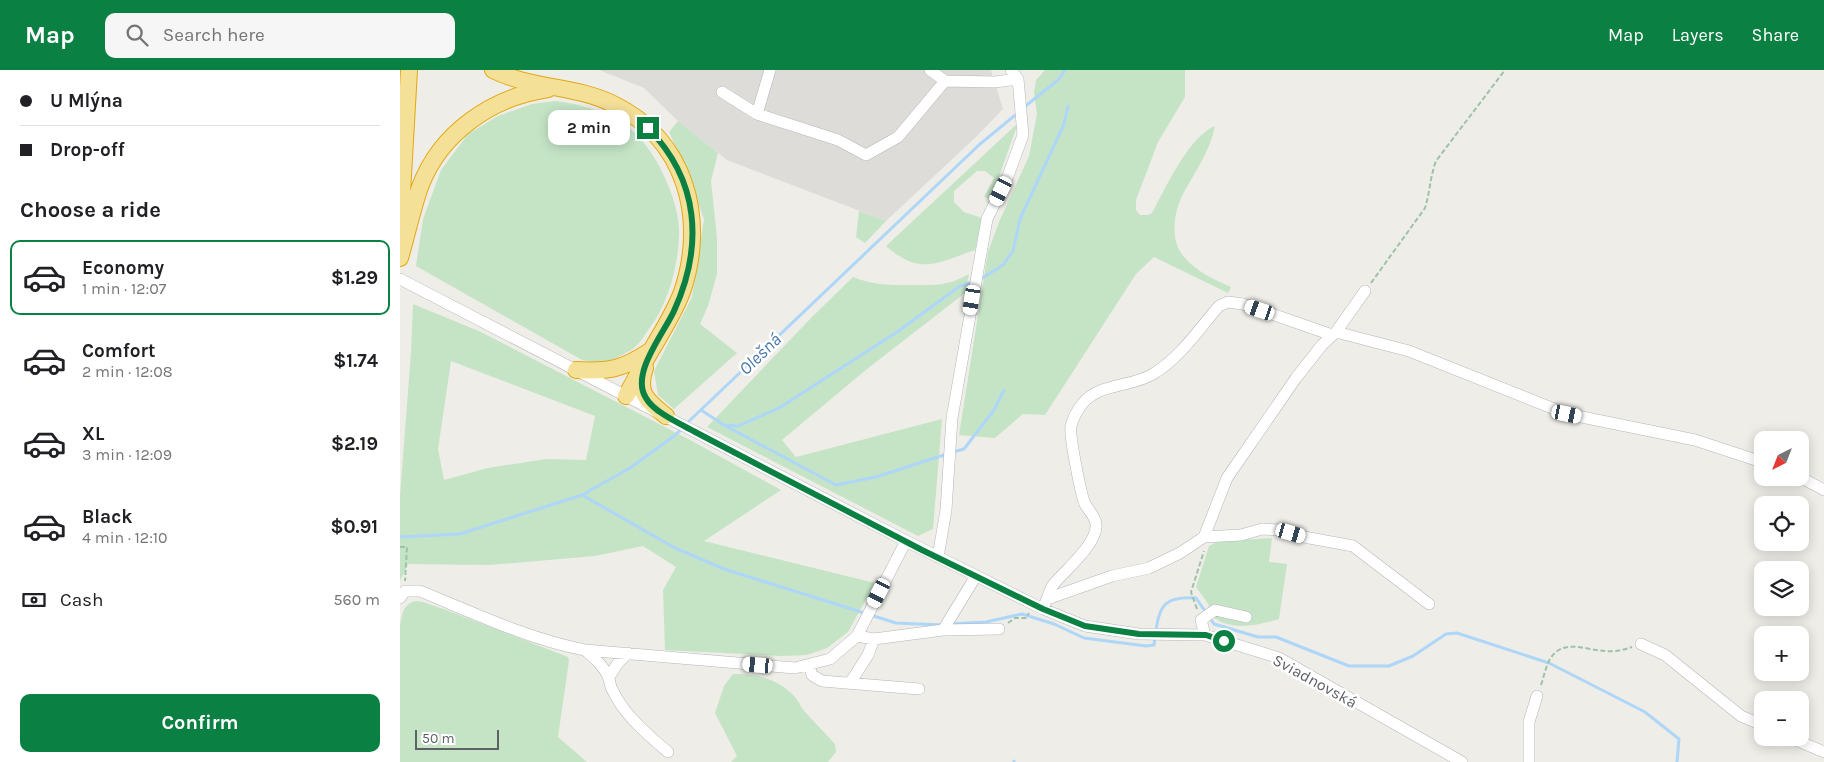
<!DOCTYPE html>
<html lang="en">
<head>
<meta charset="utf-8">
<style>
  :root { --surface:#fff; --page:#f6f6f6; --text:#202124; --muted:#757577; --line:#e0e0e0; --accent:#0b8043 }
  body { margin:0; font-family:Karla,sans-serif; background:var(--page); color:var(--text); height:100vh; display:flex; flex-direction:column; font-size:19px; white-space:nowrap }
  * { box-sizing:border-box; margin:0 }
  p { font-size:16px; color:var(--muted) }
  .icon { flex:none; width:28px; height:28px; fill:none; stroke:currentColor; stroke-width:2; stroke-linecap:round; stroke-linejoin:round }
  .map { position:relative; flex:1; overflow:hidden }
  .drawer { display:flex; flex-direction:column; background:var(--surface); width:400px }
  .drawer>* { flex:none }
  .top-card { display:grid; align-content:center; height:110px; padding:0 20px; background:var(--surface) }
  .needle { width:32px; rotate:222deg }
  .controls { position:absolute; left:1354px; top:361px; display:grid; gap:10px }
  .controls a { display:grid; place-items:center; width:55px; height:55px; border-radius:10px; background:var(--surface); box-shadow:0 2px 12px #0003; font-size:25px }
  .scale { position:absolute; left:15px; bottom:12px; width:84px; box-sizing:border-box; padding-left:5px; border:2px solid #5e6166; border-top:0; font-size:14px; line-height:18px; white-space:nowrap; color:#5e6166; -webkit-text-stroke:4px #fff; paint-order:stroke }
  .end { position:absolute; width:22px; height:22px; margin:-11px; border:6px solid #0b8043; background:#fff; box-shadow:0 0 0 2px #fff }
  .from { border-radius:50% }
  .bubble { position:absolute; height:35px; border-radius:10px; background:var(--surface); box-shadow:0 2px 12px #0003; font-size:16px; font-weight:700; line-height:35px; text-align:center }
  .car { position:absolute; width:15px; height:30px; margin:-15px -8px; border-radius:6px; box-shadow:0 0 4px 1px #0007; background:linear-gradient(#fff 24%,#345 0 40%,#fff 0 76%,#345 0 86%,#fff 0) }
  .top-card b { display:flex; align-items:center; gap:18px; height:48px; font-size:19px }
  .top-card b+b { border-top:1px solid var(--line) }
  .top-card i { width:12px; height:12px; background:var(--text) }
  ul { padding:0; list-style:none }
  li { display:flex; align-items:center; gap:15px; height:75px; margin:0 10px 8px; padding:0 10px; border:2px solid transparent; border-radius:10px }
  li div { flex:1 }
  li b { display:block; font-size:19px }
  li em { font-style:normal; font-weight:700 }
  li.on { border-color:var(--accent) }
  li>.icon { width:45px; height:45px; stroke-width:1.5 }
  h2 { padding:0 20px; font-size:22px; line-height:60px }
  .pay { display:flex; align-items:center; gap:12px; height:55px; padding:0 20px; font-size:19px }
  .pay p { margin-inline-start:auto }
  .button { display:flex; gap:10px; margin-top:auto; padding:10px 20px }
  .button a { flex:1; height:58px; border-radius:10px; background:var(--accent); color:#fff; font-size:20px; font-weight:700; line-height:58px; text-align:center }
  header { display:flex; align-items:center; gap:30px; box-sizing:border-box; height:70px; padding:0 25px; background:var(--accent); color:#fff }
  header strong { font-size:24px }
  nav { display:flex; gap:28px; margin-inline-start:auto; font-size:18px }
  .search { width:350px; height:45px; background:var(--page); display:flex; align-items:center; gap:12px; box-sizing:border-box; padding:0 18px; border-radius:10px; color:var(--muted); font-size:19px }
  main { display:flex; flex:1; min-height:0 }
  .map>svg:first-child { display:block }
</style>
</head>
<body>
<header>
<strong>Map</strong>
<div class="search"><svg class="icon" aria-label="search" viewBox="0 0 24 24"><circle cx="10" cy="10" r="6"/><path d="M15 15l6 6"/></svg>Search here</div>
<nav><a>Map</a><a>Layers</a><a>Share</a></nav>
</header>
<main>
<section class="drawer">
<div class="top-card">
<b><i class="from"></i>U Mlýna</b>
<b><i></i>Drop-off</b>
</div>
<h2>Choose a ride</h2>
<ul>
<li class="on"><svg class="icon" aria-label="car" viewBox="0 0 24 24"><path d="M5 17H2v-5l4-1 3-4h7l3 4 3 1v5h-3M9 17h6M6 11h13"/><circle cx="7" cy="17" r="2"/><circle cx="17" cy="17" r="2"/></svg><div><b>Economy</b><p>1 min · 12:07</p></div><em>$1.29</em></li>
<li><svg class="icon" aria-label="car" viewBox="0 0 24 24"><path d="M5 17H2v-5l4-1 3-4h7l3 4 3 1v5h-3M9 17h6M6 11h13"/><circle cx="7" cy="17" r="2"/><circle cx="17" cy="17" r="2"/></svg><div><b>Comfort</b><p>2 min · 12:08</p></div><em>$1.74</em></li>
<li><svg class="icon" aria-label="car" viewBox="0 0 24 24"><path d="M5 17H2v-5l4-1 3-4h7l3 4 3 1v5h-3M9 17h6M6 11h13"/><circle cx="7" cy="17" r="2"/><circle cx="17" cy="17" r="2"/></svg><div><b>XL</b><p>3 min · 12:09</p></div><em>$2.19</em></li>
<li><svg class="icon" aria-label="car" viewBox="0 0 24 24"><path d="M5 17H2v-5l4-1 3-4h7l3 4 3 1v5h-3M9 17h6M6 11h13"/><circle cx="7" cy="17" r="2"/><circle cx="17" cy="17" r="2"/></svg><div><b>Black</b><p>4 min · 12:10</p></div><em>$0.91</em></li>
</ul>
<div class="pay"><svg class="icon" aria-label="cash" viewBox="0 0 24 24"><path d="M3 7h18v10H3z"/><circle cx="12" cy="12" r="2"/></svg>Cash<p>560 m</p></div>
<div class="button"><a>Confirm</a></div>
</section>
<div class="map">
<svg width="1424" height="692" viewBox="0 0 1424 692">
  <rect width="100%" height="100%" fill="#efede7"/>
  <path fill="#dedcd9" d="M199 0H591L603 39 577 66 486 151 327 90 278 51 244 18Z"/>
  <path fill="#c5e4c6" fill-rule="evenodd" d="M645 0H785V27L758 72 736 130V140L740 145H748L752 143C765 119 789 66 815 56 810 82 794 103 782 126 773 145 770 172 785 188 797 202 815 210 831 217L828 223 754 187 736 204 645 345 623 344 595 368 559 365 588 182 599 152 629 86 637 44 634 23 636 10Z
    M155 31C183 34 214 44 235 63 258 85 281 134 279 166 278 197 268 234 249 259 245 264 241 272 235 277 231 281 211 291 205 292 198 293 189 291 182 290L16 196 23 149 41 100 68 64 98 46 132 34Z
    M278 51 318 83 311 111 317 168V204L308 236 300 254 337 283 274 339 258 325 254 301 292 227 304 149 284 94 269 62Z
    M618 53 591 129 584 127 594 108 585 101H577L554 121V132L564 142 582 148 575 180C537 193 520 206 486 176Z
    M459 141 486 151 465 173 456 167Z
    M569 204 565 223 467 299 382 370 396 387 542 349 533 459 518 466 307 357 411 248 453 207C475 215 485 215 508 215 533 215 546 217 569 204Z
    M13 234 81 262 292 371 381 420 304 471 475 513 448 562 427 578 407 585 381 586 265 580 263 520 276 497 243 476 195 486 89 495 8 494 0 511V426L11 282ZM51 291 195 346 186 390 146 389 88 398 44 410 38 379Z
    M872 468 869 492 887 494 879 549C856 556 825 563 807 541L809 535 796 517 809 476 819 471Z
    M16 531 23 532 49 541 168 587 169 591 158 667 187 692H0V557C2 544 3 534 16 531Z
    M333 604C355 603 378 609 394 626 399 631 401 638 405 642 415 653 425 663 435 674L436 682 428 692H331L337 686 315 643 324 616Z"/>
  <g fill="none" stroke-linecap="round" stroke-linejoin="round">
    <path stroke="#add6f8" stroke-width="3" d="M623 38 658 10 665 0
      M579 210 603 195 613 181 620 149 664 54 668 36
      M301 340 324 355 436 415 476 407 547 384
      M286 354 580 74 619 42
      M324 355 338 356 379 338 497 262 560 216 573 212
      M553 382 564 379 594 340 604 320
      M182 425 275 478 324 499 496 553 543 555
      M0 467 60 464 182 425 230 398 274 366 282 359
      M549 554 586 552 622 544 654 554 684 568 746 576 754 575 755 568
      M756 561C759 534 767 526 796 528L814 554 858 567H876L949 596H989L1013 586 1046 564 1057 563 1149 593 1245 642 1279 669 1277 692
      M614 692V691"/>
    <defs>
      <path id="minor" d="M530 0 545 11
        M322 22 357 44 438 70 466 85 498 67 545 11 595 12 618 9
        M357 44 370 0
        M0 209 506 471 643 539 685 556 739 564 805 565 879 588 1062 692
        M936 262 965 221
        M1400 407 1424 420
        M804 467 841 465 862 459 879 460 904 467 953 476 1029 534
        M538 487 546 440 552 348 587 149 608 106 623 65 618 9 611 0
        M0 528 5 521H20C74 543 128 569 185 580L395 598 430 589 457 566 506 471
        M647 529C649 524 650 519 653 515 664 501 698 474 696 454 695 446 689 441 685 434 681 425 669 365 671 356 673 348 678 339 683 333 699 313 733 317 753 304 780 288 799 259 819 236L828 232 843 234 932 265
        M643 539 647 529 712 506 749 498 780 483 804 467 827 408 896 308 922 275 936 262 1009 281 1167 344 1295 370 1362 392
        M543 560 599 559
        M805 565 801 550 815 540 846 547
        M457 566 474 569 543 560 576 506
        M1241 574 1265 585 1341 646 1362 655
        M185 580C194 588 203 595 208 606 210 611 210 617 213 621 224 645 249 666 268 682
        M409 595 412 605 422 611 519 619
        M209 607 218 593 228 583
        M450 613 468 585 474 569
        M1391 668 1424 682
        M1129 692V652L1137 626"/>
      <path id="highway" d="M93 0C131 19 175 15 213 34 286 69 307 149 282 222 274 243 263 260 252 279 243 294 235 310 226 326
        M0 158 9 0
        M0 188C7 164 12 140 20 117 40 63 92 27 148 19
        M245 298C236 324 248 331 266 346
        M176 300C209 302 223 299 250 281"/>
    </defs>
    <use href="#minor" stroke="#b4b6ba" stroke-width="12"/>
    <use href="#highway" stroke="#e3a712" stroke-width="18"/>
    <path stroke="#9ec2a9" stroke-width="2" stroke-dasharray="5 2.5" stroke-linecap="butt" d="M971 213 1025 138C1030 122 1030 107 1036 91L1105 0
      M0 477H7L5 511
      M797 539 791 522 804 481
      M608 553 615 548H626L629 543
      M1141 615C1144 606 1146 596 1150 589 1163 568 1185 580 1205 581 1214 582 1223 580 1232 577"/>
    <use href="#minor" stroke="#fff" stroke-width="11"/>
    <use href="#highway" stroke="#f5e098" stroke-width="16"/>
  </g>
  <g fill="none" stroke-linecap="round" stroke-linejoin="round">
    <path stroke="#0b8043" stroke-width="6" d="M248 58C299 110 304 175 274 241 264 263 230 304 246 328 254 343 285 356 299 364L522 480 643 539 685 556 739 564 806 565 824 571"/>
  </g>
  <g text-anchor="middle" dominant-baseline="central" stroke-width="5" stroke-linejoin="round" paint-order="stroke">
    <g font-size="16" fill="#5e6166" stroke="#fff">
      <text transform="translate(915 611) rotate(29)">Sviadnovská</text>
    </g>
    <g font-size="18" font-style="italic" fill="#4b77aa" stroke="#fff">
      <text transform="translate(360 284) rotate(-44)">Olešná</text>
    </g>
  </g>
</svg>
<div class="controls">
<a><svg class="needle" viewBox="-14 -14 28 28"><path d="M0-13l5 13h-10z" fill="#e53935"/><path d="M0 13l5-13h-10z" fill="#757577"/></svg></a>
<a><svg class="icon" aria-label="locate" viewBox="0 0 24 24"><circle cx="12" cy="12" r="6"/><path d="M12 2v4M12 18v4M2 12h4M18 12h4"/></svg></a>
<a><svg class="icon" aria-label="layers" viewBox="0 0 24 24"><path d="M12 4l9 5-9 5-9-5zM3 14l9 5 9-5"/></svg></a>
<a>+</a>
<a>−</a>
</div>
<div class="scale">50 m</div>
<i class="end from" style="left:824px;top:571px"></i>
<i class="end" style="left:248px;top:58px"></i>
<div class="bubble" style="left:148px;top:40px;width:82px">2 min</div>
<i class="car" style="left:601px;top:121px;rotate:206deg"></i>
<i class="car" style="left:572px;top:230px;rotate:189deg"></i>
<i class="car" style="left:860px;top:240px;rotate:289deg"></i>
<i class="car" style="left:1167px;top:344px;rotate:102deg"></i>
<i class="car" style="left:891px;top:463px;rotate:106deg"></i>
<i class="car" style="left:479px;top:523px;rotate:207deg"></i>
<i class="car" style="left:358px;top:595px;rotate:275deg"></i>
</div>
</main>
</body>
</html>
